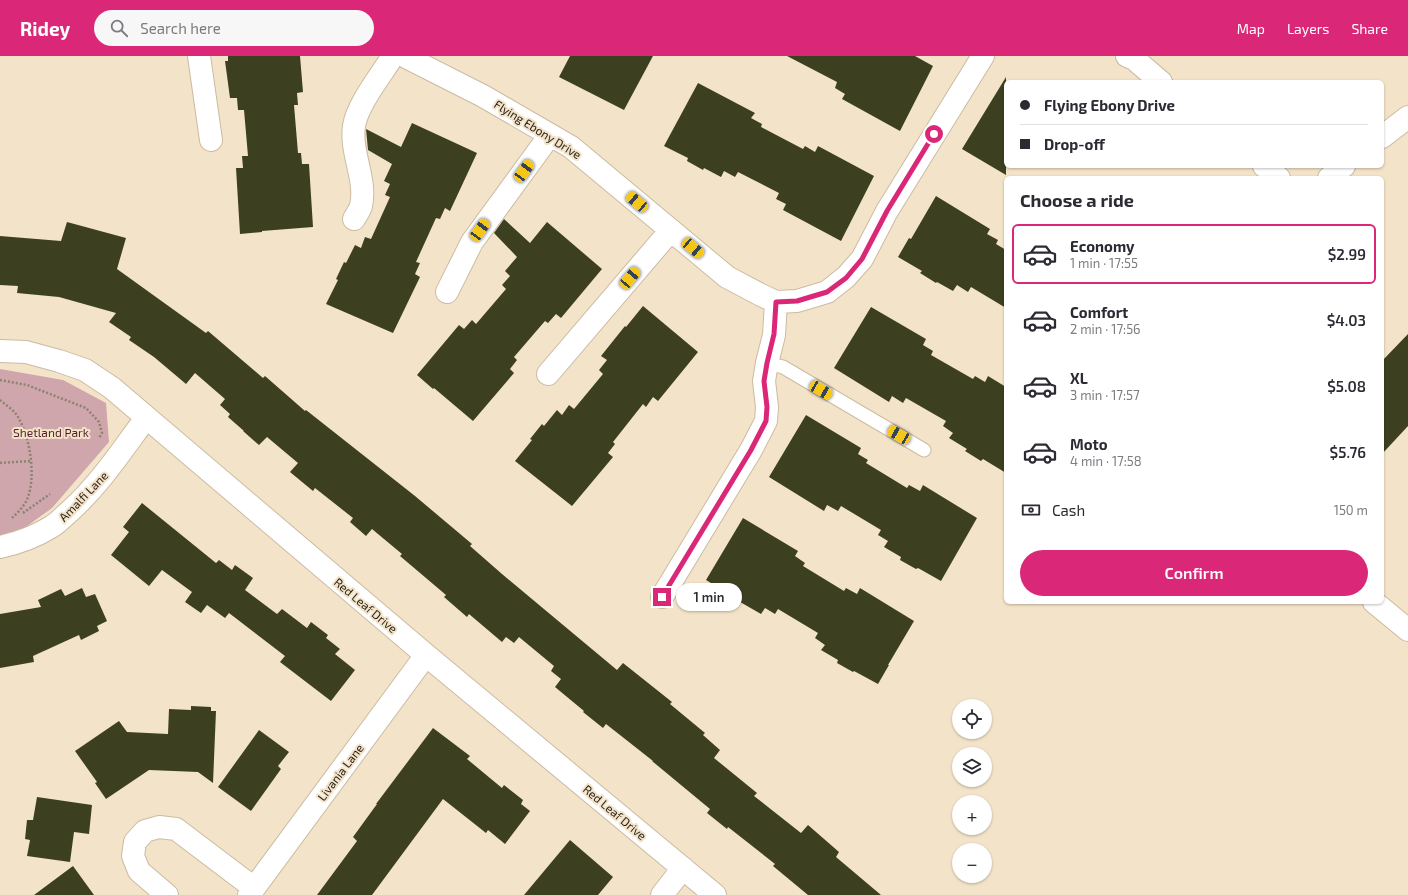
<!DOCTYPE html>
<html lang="en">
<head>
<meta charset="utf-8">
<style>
  :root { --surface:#fff; --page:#f7f7f7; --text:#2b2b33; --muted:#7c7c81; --line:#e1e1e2; --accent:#db2777 }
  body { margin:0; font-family:"Exo 2",sans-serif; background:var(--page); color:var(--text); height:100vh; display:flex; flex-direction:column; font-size:15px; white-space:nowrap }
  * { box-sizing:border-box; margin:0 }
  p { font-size:13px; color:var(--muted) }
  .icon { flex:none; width:22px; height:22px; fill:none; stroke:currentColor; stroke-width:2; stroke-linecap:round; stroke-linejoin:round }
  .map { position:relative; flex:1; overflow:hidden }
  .drawer { position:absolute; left:1004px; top:120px; width:380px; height:428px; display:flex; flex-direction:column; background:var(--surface); border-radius:6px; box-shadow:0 1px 3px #0004 }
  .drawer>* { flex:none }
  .top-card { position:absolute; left:1004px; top:24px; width:380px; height:88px; border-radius:6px; box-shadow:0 1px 3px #0004; display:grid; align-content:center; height:88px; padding:0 16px; background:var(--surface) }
  .fabs { position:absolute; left:952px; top:643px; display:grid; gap:8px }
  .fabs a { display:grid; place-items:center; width:40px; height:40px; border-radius:50%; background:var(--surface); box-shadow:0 1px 3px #0004; font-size:20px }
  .end { position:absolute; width:18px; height:18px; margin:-9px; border:5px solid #db2777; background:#fff; box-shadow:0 0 0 2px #fff }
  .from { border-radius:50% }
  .bubble { position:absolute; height:28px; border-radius:14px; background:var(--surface); box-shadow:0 1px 3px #0004; font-size:13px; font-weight:600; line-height:28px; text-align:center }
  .car { position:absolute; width:12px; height:24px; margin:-12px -6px; border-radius:5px; box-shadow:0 0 3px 1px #0007; background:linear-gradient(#f5c518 24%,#345 0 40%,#f5c518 0 76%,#345 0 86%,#f5c518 0) }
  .top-card b { display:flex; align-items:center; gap:14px; height:38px; font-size:15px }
  .top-card b+b { border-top:1px solid var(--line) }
  .top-card i { width:10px; height:10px; background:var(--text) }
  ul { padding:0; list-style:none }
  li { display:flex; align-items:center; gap:12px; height:60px; margin:0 8px 6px; padding:0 8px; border:2px solid transparent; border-radius:6px }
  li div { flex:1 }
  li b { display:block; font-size:15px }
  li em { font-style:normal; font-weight:600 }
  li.selected { border-color:var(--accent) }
  li>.icon { width:36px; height:36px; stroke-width:1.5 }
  h2 { padding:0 16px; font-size:18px; line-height:48px }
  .pay { display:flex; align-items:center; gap:10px; height:44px; padding:0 16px; font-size:15px }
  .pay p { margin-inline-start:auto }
  .action { display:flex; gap:8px; margin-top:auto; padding:8px 16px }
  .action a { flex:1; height:46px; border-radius:24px; background:var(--accent); color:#fff; font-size:16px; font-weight:600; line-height:46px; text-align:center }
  header { display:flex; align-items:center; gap:24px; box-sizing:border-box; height:56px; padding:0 20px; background:var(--accent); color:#fff }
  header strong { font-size:19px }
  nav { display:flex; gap:22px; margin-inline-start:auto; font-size:14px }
  .search { width:280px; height:36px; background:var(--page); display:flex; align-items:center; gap:10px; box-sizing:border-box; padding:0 14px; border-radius:22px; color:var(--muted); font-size:15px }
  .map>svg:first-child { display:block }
</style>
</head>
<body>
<header>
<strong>Ridey</strong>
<div class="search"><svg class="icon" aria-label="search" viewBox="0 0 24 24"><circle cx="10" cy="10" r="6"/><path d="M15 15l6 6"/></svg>Search here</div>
<nav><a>Map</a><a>Layers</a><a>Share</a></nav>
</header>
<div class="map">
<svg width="1408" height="839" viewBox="0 0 1408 839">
  <rect width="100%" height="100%" fill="#f3e3c9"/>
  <path fill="#cfa6ab" d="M0 313 63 324 106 347 109 386 52 452 16 478 0 482Z"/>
  <path fill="#3d4020" d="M228 0H300L303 36 297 37 298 49H294L298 97H301L302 108H309L313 171 262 175V176L240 178 236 112H243L242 100H248L244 54H238L237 42H230L225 5H228Z
    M570 0H653L624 54 559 21Z
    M787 0H915L933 10 900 75 842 43 845 38 835 32 837 26Z
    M1006 21V119L962 93Z
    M698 27 755 57 751 62 762 68 761 71 803 93 805 90 815 96 818 90 874 120 841 185 783 154 786 148 776 143 779 137 738 116 735 121 724 115 721 121 704 112 703 114 687 105 688 102 664 90Z
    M412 67 477 97 450 155 445 152 440 163 436 162 416 206 420 207 415 218 420 221 393 277 326 248 338 224 336 223 344 206 346 207 355 189 361 192 365 181 371 183 390 141 385 139 390 128 384 125 392 108 368 94 366 73 401 91Z
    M936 140 990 173 987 178 998 184 996 188 1006 194V252L971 231 968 236 957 229 953 235 937 226 936 227 920 217 922 215 898 201 909 182 911 183Z
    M504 163 530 187 547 166 602 213 561 262 556 258 548 267 545 265 514 301 517 304 510 313 514 317 473 365 434 332 433 333 417 319 459 269 464 273 472 264 476 268 506 233 502 229 510 220 505 215 517 201 494 177Z
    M67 166 126 182 117 213 206 277 208 275 263 322 265 320 305 355 306 354 415 440 472 488 470 490 502 518 617 614 623 607 672 646 670 648 705 677 703 679 720 694 714 702 757 737 754 740 801 777 808 769 839 796 836 801 881 839H808L773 810 775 808 728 771 727 773 707 757 710 753 652 705H653L606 668 603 672 583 656 584 655 555 631 561 623 551 615 554 610 519 581 514 587 506 581 502 586 469 558 467 561 444 541 446 539 400 500 402 498 372 473 366 480 350 466 353 462 315 432 313 435 290 416 298 407 267 381 259 389 243 375H244L228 361 230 358 220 349 225 343 195 317 186 328 154 301 129 284 131 281 109 266 116 257 59 241 17 237 18 230 0 229V180L61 185Z
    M643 250 698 296 658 345 653 341 646 351 643 348 613 386 615 388 608 397 613 401 572 450 515 405 532 384 530 383 542 368 544 370 557 354 562 359 569 349 574 353 603 318 599 314 607 304 601 300 625 270 626 271Z
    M871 251 926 283 923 289 933 295 931 299 973 323 975 320 985 326 988 320 1006 331V417L983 403 981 405 965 395 967 393 949 382 953 377 943 370 946 365 906 342 903 347 892 340 889 346 834 312Z
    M1408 278V370L1382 398V305Z
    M806 359 861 392 858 398 868 404 866 407 907 432 909 429 920 435 923 429 977 462 941 525 918 512 916 513 900 504 901 501 884 491 888 485 878 479 881 474 841 450 838 455 827 449 824 455 769 421Z
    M142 447 216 507 219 504 232 514 235 509 253 522 245 534 277 558 282 553 307 572 311 566 328 579 326 582 340 593 335 598 355 614 331 645 280 606 285 600 229 557 225 562 207 549 201 557 185 546 192 536 162 514 149 530 111 499 129 476 123 471Z
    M743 462 798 495 795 500 805 507 803 510 844 535 846 532 857 538 860 532 914 565 888 609H889L878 628 854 615 853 616 837 607 838 604 821 594 825 589 815 582 818 577 778 553 775 558 765 552 761 558 728 539 729 538 706 524Z
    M82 532 86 541 95 538 107 565 97 570 99 575 81 584 79 579 33 600 34 606 0 612V558L41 551 38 544 61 533 65 540Z
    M191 650 211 651V655H216L213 727 198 716 149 714 106 743 95 727 97 726 75 695 119 665 127 676 168 678 169 653 191 654Z
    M433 672 470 700 467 703 502 732 504 729 523 744 521 748 530 755 505 788 488 774 486 777 443 743 372 839H317L357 785 353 781 377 748H376Z
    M259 674 289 696 278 710 281 713 251 755 218 731Z
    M37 741 92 749 89 778 74 776 70 806 27 800 30 784 25 783 27 764H33Z
    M570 784 613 821 598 839H524Z
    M73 810 94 839H34Z"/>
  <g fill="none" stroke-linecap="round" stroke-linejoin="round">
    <defs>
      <path id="service" d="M767 307 783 311 924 394"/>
      <path id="minor" d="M199 0 211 84
        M404 0 483 40 571 91 727 221 761 239 776 246 797 245 827 236 846 221 862 203 887 155 983 0
        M1127 0 1134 3 1161 26
        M1382 81 1408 61
        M1264 110 1279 122
        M1329 122 1344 110
        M354 163C356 159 360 154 361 150 367 123 350 97 354 70 357 49 381 19 393 0
        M447 236 472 186 550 79
        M0 295 26 296 59 305 85 314 112 332 426 599 715 839
        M548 318 671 174
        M0 491C18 487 35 481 51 471 58 467 64 460 70 455 100 428 122 394 146 362
        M662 541 751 394 766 365 767 351 764 325 767 307 774 279 776 246
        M1374 546 1408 574
        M167 839 139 815 133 800 135 786 145 775 159 771 176 773 254 832
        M249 839 426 599
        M662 839 683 812"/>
    </defs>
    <use href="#service" stroke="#cbbba2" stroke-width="15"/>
    <use href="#minor" stroke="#cbbba2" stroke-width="24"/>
    <path stroke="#8d8271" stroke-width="2.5" stroke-dasharray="2 2" stroke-linecap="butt" d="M0 324 27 329 86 352 99 366 102 377 99 382
      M0 344C6 349 14 354 18 361 30 381 36 419 28 441 25 450 17 457 11 463
      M0 407 31 405
      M23 457 50 438"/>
    <use href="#service" stroke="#fff" stroke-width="13"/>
    <use href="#minor" stroke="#fff" stroke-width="22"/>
  </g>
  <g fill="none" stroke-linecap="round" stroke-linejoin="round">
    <path stroke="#db2777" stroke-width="5" d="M662 541 751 394 766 365 767 351 764 325 767 307 774 278 776 246 797 245 827 236 846 222 862 203 887 155 934 78"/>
  </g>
  <g text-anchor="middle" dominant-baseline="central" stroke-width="4" stroke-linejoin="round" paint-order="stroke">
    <g font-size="12" fill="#251f16" stroke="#f3e3c9">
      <text transform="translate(538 73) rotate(32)">Flying Ebony Drive</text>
      <text transform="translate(83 440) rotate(-46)">Amalfi Lane</text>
      <text transform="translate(366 549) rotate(40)">Red Leaf Drive</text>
      <text transform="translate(340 716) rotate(-53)">Livania Lane</text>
      <text transform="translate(615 756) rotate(40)">Red Leaf Drive</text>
    </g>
    <g font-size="12" fill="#541f2a" stroke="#f3e3c9">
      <text x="51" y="376">Shetland Park</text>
    </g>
  </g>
</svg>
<div class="fabs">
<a><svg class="icon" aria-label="locate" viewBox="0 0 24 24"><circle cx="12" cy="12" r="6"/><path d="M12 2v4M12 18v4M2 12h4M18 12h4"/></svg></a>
<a><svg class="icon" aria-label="layers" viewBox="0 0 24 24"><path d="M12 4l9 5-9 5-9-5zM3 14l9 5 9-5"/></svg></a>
<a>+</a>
<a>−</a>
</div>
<i class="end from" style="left:934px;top:78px"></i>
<i class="end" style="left:662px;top:541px"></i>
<div class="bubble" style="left:676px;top:527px;width:66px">1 min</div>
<i class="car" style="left:524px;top:115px;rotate:36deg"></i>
<i class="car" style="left:637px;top:146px;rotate:310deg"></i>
<i class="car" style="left:480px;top:174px;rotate:36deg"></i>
<i class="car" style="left:693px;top:192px;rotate:130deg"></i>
<i class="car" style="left:630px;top:222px;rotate:40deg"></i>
<i class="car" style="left:821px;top:334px;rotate:120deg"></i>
<i class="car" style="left:899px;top:379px;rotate:300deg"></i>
<div class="top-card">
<b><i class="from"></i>Flying Ebony Drive</b>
<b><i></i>Drop-off</b>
</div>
<section class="drawer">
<h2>Choose a ride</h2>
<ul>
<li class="selected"><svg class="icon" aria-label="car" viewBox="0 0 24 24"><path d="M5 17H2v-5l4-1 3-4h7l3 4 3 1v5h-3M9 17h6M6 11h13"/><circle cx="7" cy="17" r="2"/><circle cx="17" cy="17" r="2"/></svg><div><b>Economy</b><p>1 min · 17:55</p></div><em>$2.99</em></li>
<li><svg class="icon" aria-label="car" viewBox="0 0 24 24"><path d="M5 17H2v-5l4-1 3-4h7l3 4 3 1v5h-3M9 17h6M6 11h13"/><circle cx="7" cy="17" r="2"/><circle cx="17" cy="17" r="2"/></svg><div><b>Comfort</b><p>2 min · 17:56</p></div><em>$4.03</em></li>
<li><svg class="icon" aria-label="car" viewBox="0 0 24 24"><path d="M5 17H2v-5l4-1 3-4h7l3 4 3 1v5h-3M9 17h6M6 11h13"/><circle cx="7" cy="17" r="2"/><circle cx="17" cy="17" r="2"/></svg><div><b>XL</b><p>3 min · 17:57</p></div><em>$5.08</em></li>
<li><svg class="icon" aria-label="car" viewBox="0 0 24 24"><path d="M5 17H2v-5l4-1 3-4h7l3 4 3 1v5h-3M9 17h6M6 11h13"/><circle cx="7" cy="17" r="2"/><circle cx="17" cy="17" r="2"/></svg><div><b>Moto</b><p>4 min · 17:58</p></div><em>$5.76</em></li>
</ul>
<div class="pay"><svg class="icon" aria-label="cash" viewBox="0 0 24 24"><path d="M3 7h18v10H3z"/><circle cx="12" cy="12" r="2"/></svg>Cash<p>150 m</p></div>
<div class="action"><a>Confirm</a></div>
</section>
</div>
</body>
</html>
